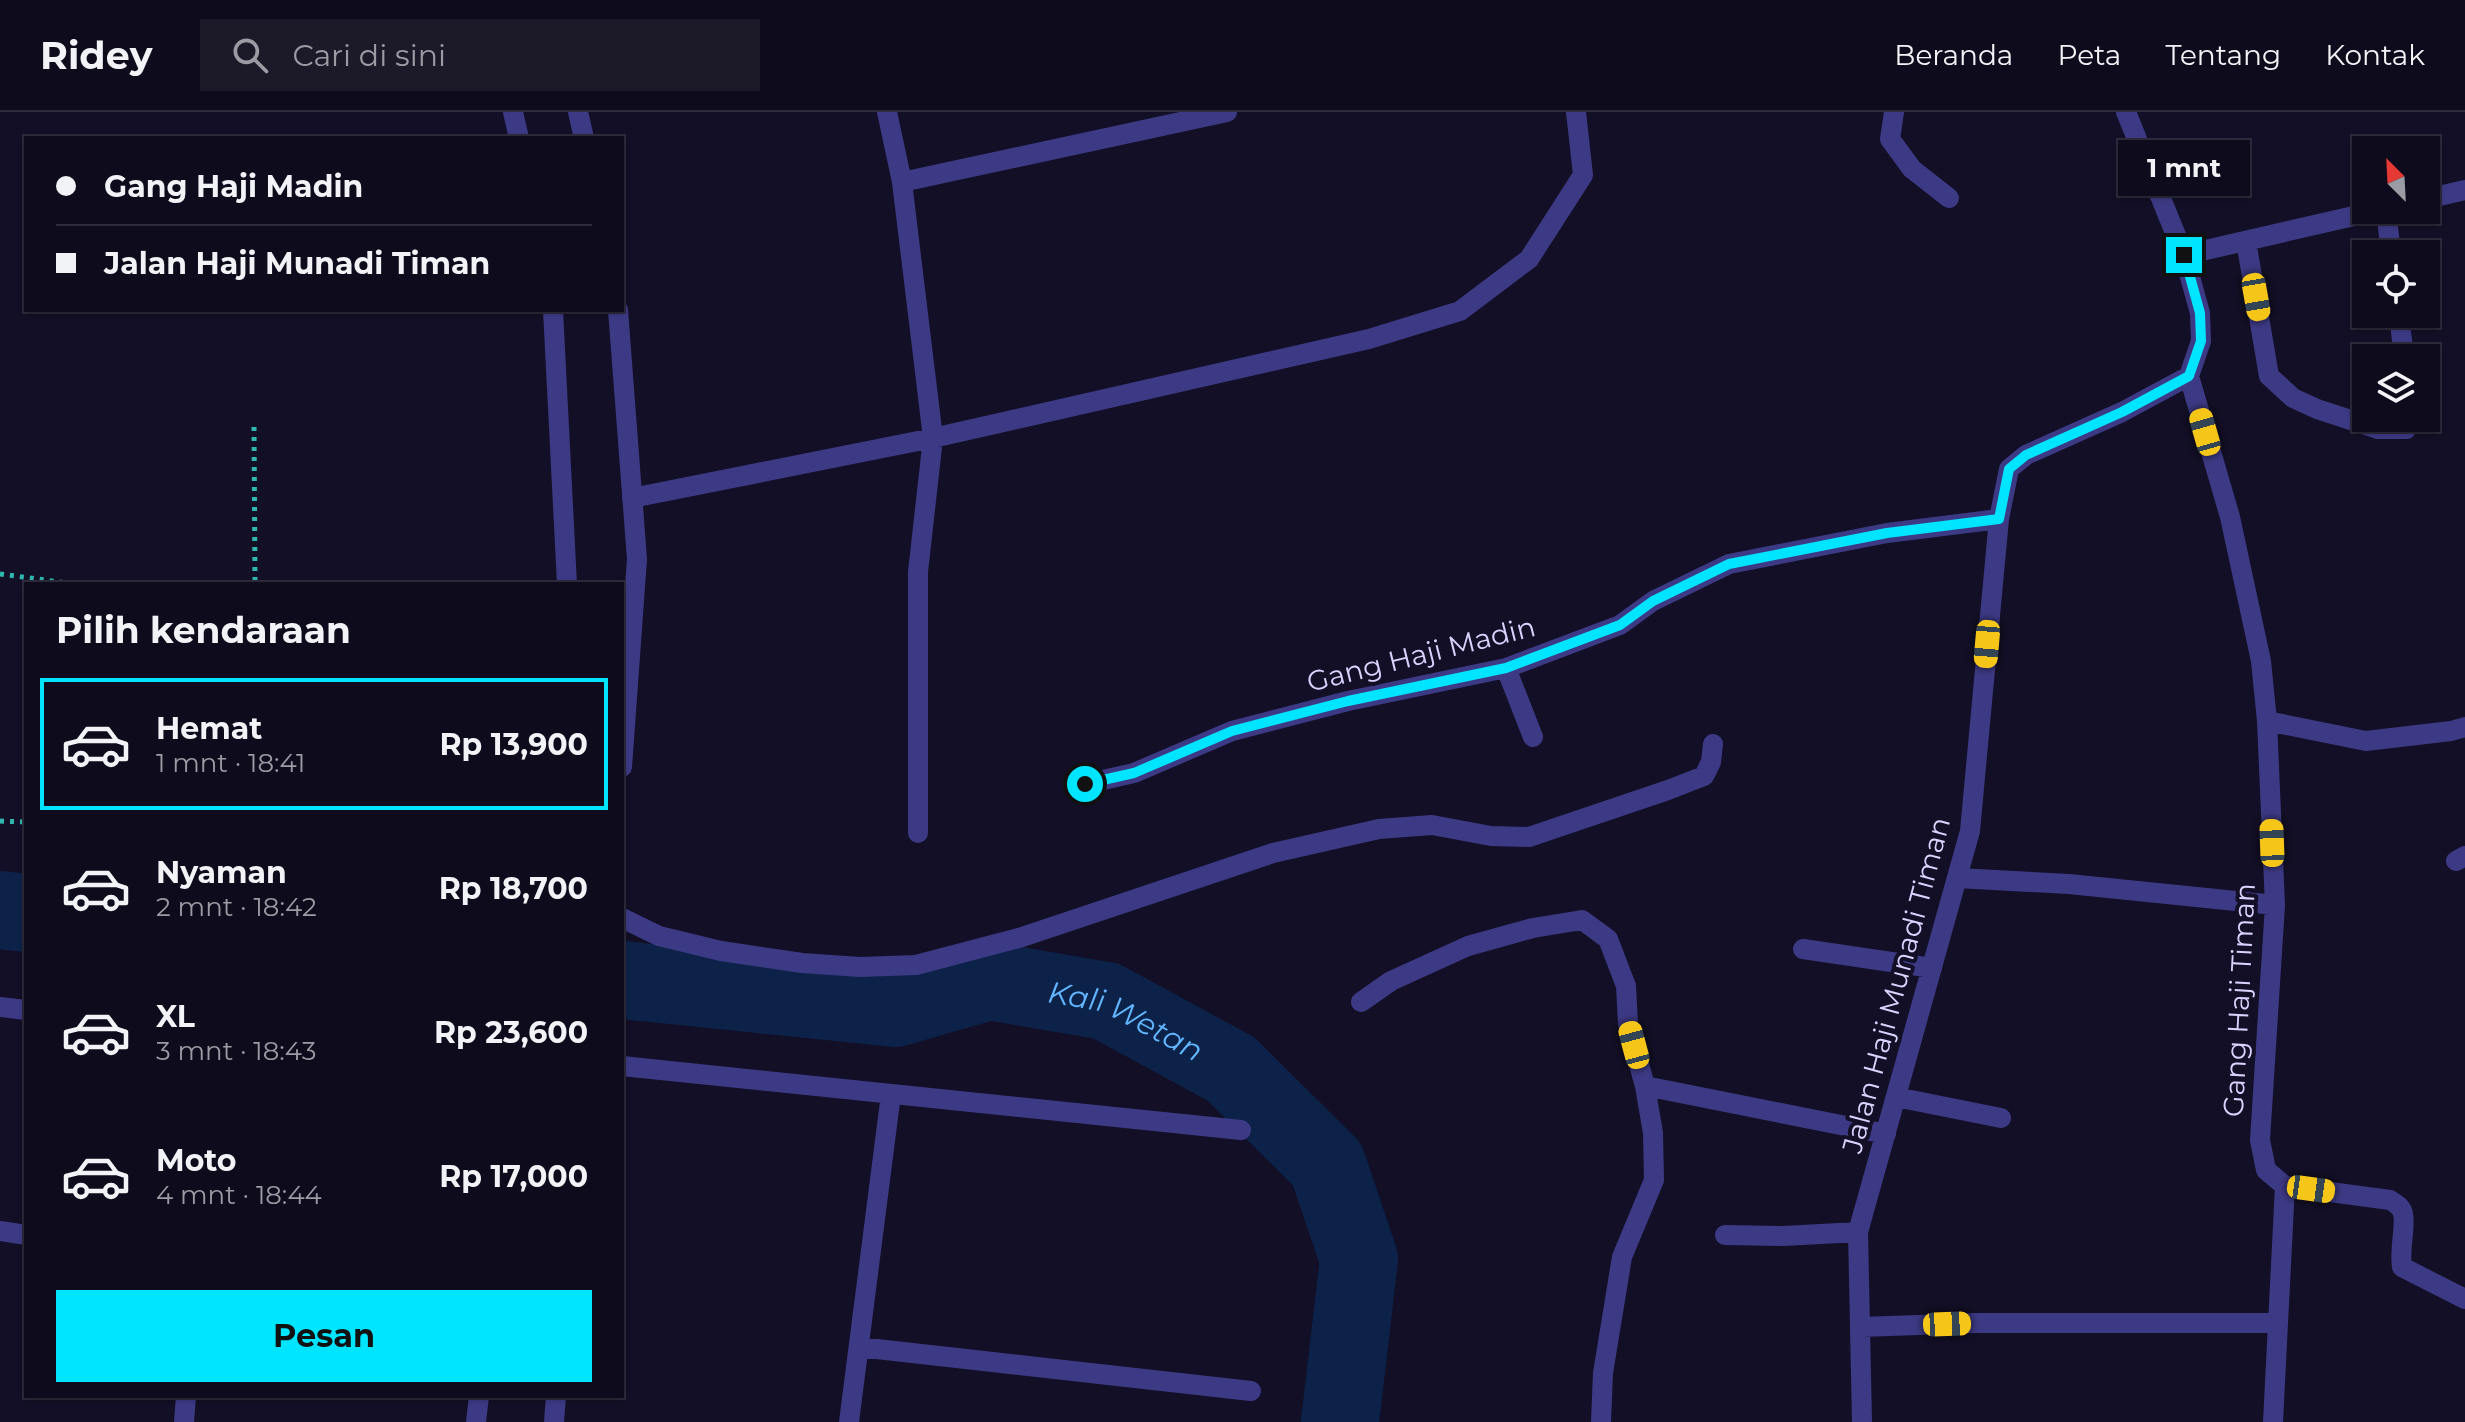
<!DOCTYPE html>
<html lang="id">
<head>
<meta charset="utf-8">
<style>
  :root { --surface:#0e0b1c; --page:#1c1929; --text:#f1f3f6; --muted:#9b9ba3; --line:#2e2b3b; --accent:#00e5ff }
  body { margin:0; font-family:Montserrat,sans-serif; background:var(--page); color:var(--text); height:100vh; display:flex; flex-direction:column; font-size:30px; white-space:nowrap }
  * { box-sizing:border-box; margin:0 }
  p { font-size:26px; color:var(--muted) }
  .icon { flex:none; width:44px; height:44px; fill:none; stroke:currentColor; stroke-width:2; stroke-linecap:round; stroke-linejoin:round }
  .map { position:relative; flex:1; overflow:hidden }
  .details { position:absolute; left:24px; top:470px; width:600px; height:816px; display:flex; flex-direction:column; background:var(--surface); border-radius:0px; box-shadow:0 2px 6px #0004,0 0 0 2px var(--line) }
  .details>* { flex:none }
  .guide { position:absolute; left:24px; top:24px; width:600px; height:176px; border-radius:0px; box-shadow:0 2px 6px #0004,0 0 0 2px var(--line); display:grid; align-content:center; height:176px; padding:0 32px; background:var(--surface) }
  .needle { width:52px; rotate:336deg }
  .tools { position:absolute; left:2352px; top:24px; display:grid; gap:16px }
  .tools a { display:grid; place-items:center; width:88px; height:88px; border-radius:0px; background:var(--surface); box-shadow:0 2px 6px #0004,0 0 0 2px var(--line); font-size:40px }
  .end { position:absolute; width:36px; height:36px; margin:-18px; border:10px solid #00e5ff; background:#111; box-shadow:0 0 0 4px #111 }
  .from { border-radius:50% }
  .bubble { position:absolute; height:56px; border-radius:0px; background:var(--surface); box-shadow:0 2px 6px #0004,0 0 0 2px var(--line); font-size:26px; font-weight:700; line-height:56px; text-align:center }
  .car { position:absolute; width:24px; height:48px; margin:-24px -12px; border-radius:10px; box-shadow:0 0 6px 2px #0007; background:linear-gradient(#f5c518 24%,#345 0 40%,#f5c518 0 76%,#345 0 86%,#f5c518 0) }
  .guide b { display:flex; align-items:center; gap:28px; height:76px; font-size:30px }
  .guide b+b { border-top:2px solid var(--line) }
  .guide i { width:20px; height:20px; background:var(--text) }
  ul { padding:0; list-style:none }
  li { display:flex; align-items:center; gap:24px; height:132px; margin:0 16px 12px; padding:0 16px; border:4px solid transparent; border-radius:0px }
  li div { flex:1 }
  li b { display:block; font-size:30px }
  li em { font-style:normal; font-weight:700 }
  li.selected { border-color:var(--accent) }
  li>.icon { width:72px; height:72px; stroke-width:1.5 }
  h2 { padding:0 32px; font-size:36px; line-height:96px }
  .button { display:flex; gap:16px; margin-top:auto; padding:16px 32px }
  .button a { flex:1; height:92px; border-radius:0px; background:var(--accent); color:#111; font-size:32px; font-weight:700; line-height:92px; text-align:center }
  header { display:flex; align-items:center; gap:48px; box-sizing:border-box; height:112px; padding:0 40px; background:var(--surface); border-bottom:2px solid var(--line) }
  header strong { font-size:38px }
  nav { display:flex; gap:44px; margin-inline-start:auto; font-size:28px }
  .search { width:560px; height:72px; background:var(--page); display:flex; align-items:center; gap:20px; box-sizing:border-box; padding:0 28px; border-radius:0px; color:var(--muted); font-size:30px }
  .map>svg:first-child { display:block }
</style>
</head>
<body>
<header>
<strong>Ridey</strong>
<div class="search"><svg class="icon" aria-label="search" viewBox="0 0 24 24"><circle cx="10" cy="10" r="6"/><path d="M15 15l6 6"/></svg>Cari di sini</div>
<nav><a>Beranda</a><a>Peta</a><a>Tentang</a><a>Kontak</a></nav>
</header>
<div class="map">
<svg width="2465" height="1310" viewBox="0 0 2465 1310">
  <rect width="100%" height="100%" fill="#130f26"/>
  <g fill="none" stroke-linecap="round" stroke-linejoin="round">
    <g stroke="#0c2248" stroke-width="78">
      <path d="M0 798 26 801"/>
      <path id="s1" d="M622 868 895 896 989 869 1106 889 1231 957 1327 1052 1359 1147 1340 1310"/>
    </g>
    <path stroke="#2fb8b0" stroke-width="5" stroke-dasharray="4 6" stroke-linecap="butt" d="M254 315 255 472
      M0 462 75 472
      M0 709 26 710"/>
    <path stroke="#3d3a85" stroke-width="20" d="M513 0 519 26
      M578 0 584 26
      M887 0 902 70 1227 0
      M1894 0 1890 27 1912 57 1949 86
      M902 70 933 326 918 460V721
      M2426 87 2465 78
      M2386 98 2391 142
      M2246 129 2269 264 2293 286 2317 297 2378 317H2406L2411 306
      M2184 143 2380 98
      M553 198 567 472
      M618 198 637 447 622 655
      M2399 202 2404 246
      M2189 264 2230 405 2261 549 2267 609 2275 793 2260 1028 2266 1058 2285 1074 2390 1088C2395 1091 2402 1095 2403 1102 2406 1114 2399 1138 2402 1155L2465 1187
      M632 386 933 326 1369 227 1460 199 1529 147 1583 63 1576 0
      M1506 556 1533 625
      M2267 609 2366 629 2451 619 2465 615
      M1085 672 1134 661 1232 619 1348 589 1506 556 1620 513 1653 489 1729 452 1887 421 1999 407
      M2456 749 2465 744
      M1957 766 2069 772 2275 793
      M622 806 659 824 721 839 802 851 860 855 916 853 1019 826 1273 741 1379 717 1432 713 1491 724 1529 725 1668 678 1704 664 1711 650 1713 632
      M1803 837 1932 856
      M1361 890 1391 869 1468 834 1533 816 1582 808 1608 827 1626 874 1628 912 1645 974 1653 1021 1654 1068 1622 1145 1603 1261 1601 1310
      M0 895 26 898
      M622 954 1241 1018
      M1645 974 1886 1022
      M1896 985 2001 1006
      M0 1119 26 1123
      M1725 1123 1783 1124 1858 1120
      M1861 1215 1975 1211H2278
      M859 1235 1251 1279
      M184 1310 186 1284
      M476 1310 479 1284
      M554 1310 556 1284
      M849 1310 891 982
      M1862 1310 1858 1120 1970 719 1999 407 2009 357 2026 343 2122 300 2189 264 2201 229 2200 201 2184 143 2126 0
      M2273 1310 2285 1074"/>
  </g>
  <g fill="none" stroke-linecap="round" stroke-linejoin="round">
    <path stroke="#00e5ff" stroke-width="10" d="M1085 672 1134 661 1232 619 1348 589 1506 556 1620 513 1653 489 1729 452 1887 421 1999 407 2009 357 2026 343 2122 300 2189 264 2201 229 2200 201 2184 143"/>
  </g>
  <g text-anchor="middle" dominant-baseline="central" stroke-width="8" stroke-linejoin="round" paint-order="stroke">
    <g font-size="28" fill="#d9d4ff" stroke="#130f26">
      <text transform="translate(1421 542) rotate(-14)">Gang Haji Madin</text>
      <text transform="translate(1896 873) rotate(-75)">Jalan Haji Munadi Timan</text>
      <text transform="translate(2239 888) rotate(-87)">Gang Haji Timan</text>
    </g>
    <g font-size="30" font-style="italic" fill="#62b6ff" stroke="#130f26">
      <text stroke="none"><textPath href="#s1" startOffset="516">Kali Wetan</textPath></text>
    </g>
  </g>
</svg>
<div class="tools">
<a><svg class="needle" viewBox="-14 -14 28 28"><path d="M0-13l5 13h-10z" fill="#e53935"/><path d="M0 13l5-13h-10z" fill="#9b9ba3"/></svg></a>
<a><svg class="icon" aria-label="locate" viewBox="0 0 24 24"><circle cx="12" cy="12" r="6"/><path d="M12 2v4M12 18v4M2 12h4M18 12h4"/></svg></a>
<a><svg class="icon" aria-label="layers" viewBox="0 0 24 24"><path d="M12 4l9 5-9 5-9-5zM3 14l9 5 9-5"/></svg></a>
</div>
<i class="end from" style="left:1085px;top:672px"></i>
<i class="end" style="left:2184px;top:143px"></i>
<div class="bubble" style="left:2118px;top:28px;width:132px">1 mnt</div>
<i class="car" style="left:2256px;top:185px;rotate:170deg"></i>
<i class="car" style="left:2205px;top:320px;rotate:344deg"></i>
<i class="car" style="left:1987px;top:532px;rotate:185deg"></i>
<i class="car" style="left:2272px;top:731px;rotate:358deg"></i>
<i class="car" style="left:1634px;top:933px;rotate:345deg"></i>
<i class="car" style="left:2311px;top:1077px;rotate:98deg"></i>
<i class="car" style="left:1947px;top:1212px;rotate:88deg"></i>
<div class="guide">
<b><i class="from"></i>Gang Haji Madin</b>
<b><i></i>Jalan Haji Munadi Timan</b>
</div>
<section class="details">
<h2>Pilih kendaraan</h2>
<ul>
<li class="selected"><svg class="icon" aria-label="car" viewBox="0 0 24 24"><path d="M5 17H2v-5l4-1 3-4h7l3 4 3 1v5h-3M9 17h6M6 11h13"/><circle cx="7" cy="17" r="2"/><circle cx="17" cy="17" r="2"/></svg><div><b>Hemat</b><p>1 mnt · 18:41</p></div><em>Rp 13,900</em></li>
<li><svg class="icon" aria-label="car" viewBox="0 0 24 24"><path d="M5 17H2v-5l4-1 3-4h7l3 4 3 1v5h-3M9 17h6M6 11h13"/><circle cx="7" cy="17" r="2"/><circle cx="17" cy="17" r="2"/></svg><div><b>Nyaman</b><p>2 mnt · 18:42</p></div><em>Rp 18,700</em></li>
<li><svg class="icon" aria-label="car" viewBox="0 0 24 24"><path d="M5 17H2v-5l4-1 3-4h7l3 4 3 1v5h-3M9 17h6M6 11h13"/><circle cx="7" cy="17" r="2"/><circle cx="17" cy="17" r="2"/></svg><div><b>XL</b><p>3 mnt · 18:43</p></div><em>Rp 23,600</em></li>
<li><svg class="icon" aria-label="car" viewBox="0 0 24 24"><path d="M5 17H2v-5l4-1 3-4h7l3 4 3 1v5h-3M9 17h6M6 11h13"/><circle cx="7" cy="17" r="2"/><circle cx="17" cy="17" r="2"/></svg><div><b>Moto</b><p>4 mnt · 18:44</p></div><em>Rp 17,000</em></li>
</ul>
<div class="button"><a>Pesan</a></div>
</section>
</div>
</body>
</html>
